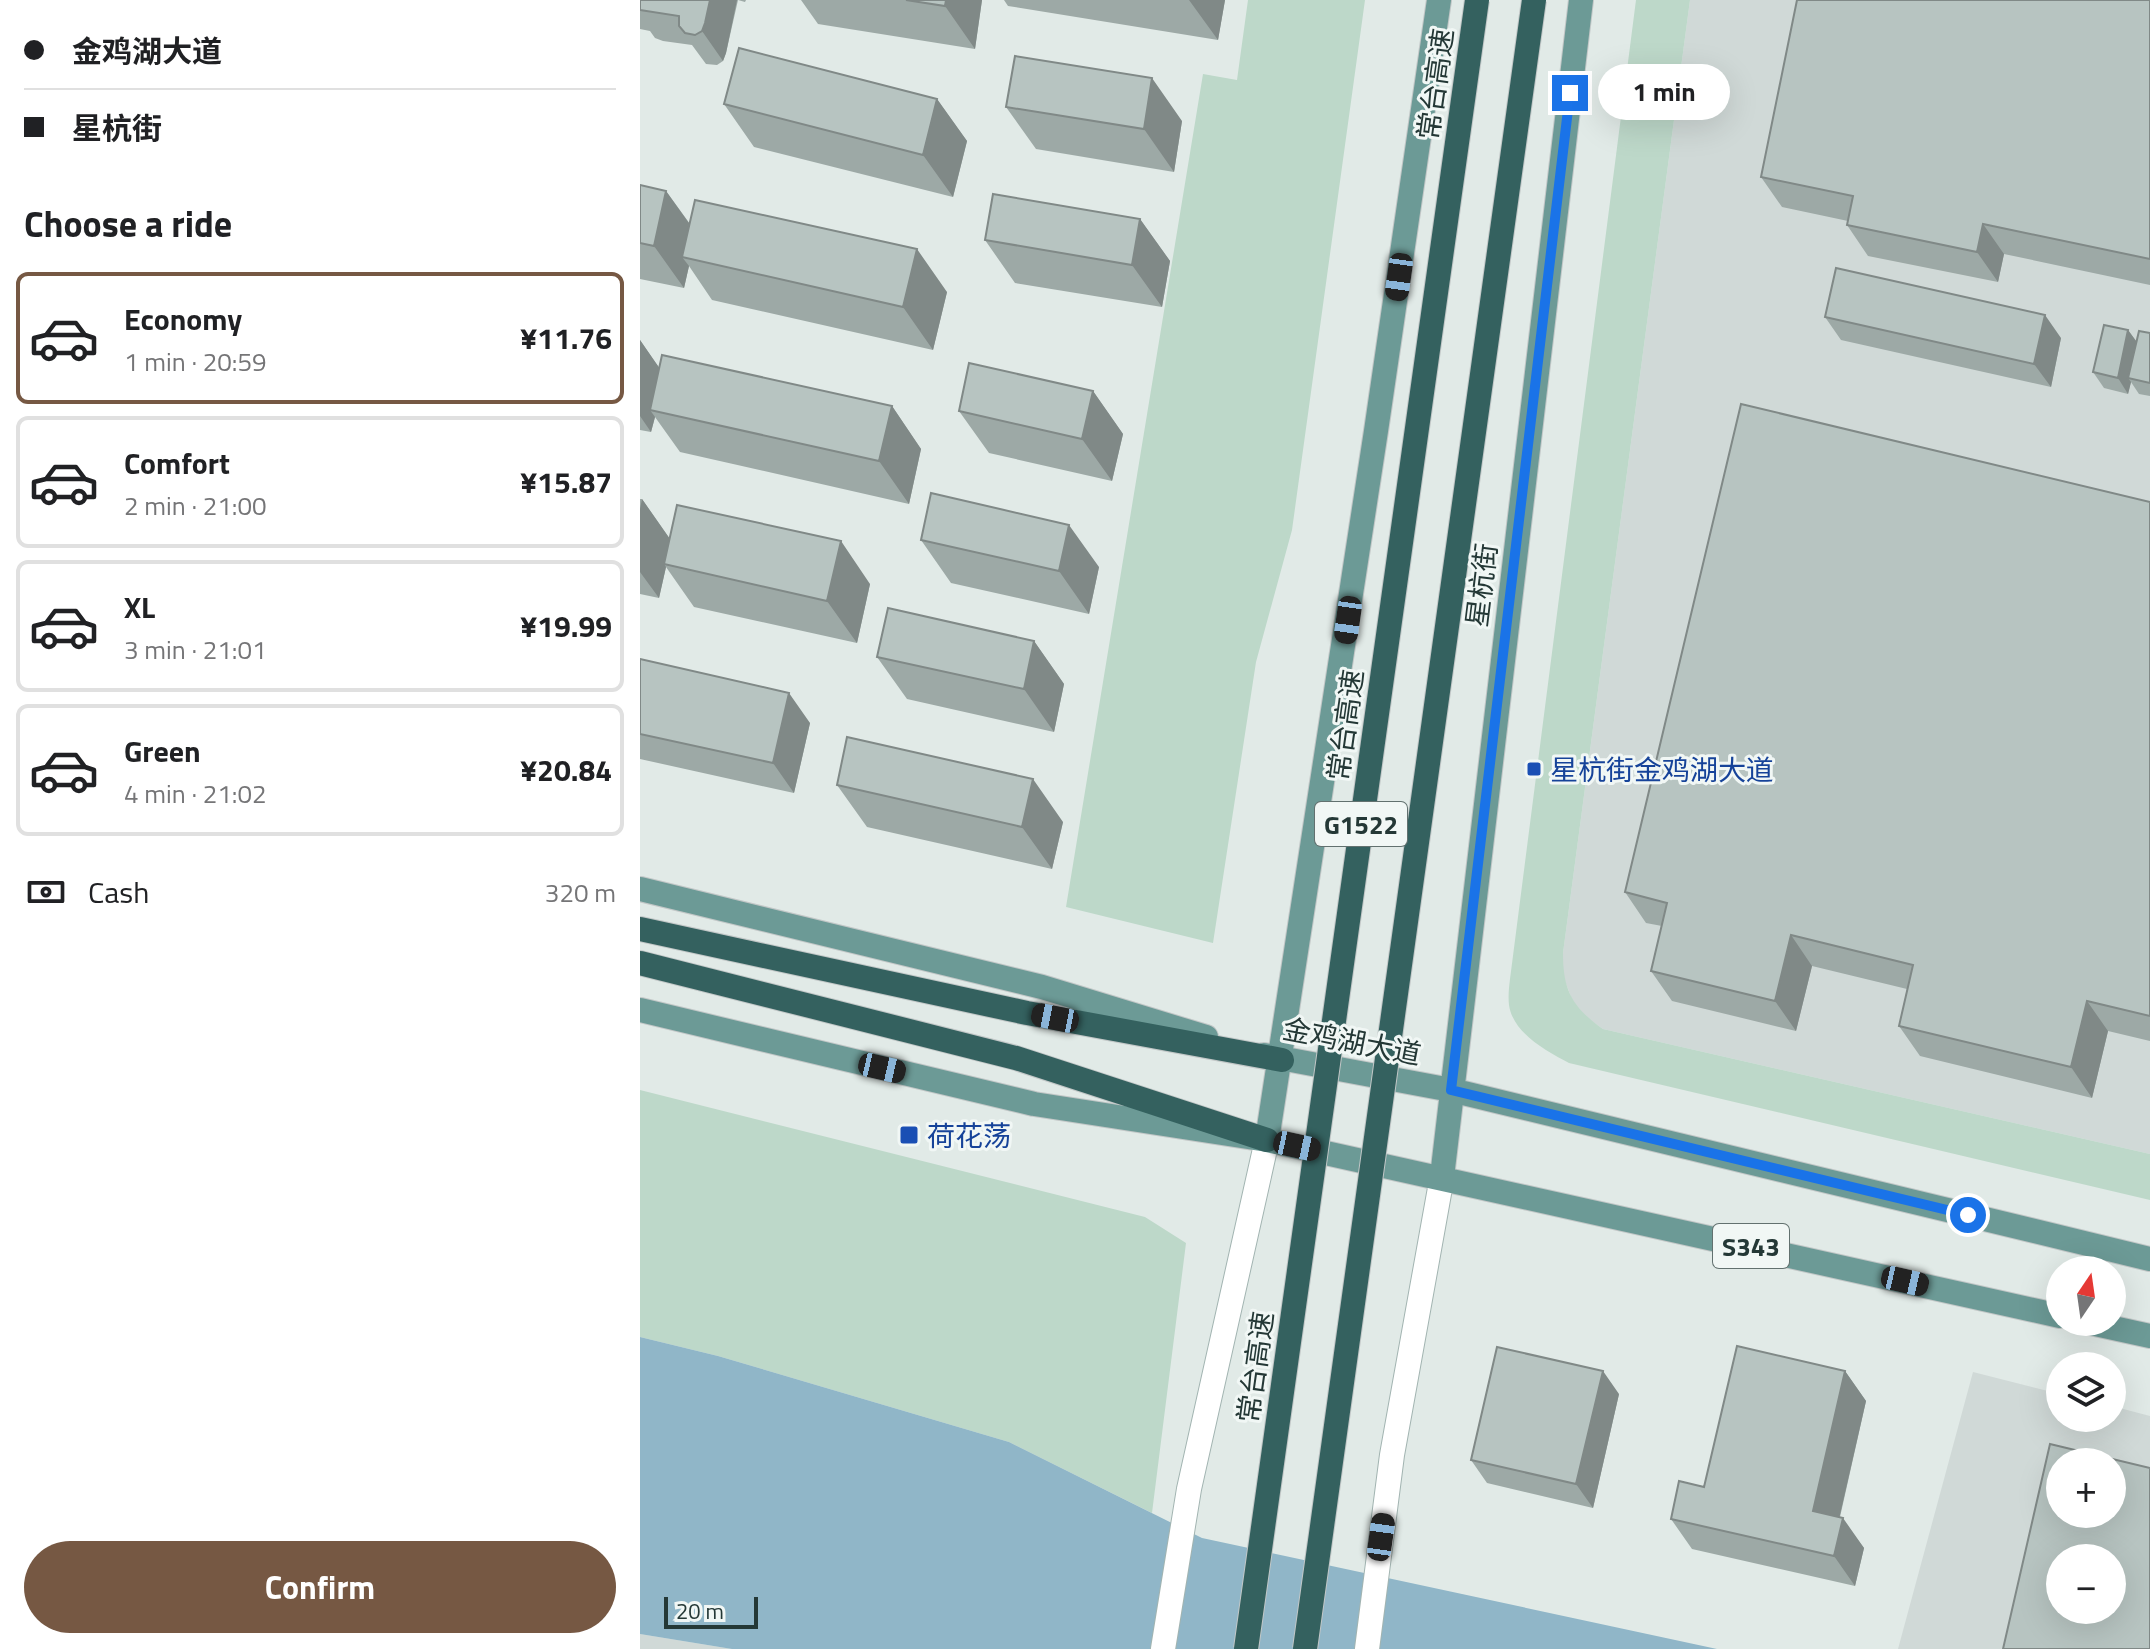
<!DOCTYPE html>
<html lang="en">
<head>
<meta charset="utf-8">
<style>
  :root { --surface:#fff; --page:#f6f6f6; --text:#202124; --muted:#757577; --line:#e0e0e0; --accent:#765843 }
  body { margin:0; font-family:"Titillium Web","Noto Sans SC",sans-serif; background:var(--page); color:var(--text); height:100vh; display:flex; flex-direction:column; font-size:30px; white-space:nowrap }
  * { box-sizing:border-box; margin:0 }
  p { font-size:26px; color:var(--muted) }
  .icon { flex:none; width:44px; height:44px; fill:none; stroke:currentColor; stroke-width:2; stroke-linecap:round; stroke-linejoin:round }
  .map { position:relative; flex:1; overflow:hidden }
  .drawer { display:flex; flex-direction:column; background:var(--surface); width:640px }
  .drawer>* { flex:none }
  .guide { display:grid; align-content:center; height:176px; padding:0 24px; background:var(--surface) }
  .needle { width:52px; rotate:13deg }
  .controls { position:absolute; left:1406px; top:1256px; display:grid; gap:16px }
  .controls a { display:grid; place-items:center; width:80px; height:80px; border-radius:50%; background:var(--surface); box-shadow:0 8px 32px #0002; font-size:40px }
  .scale { position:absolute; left:24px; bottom:20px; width:94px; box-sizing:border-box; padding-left:8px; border:4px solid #243836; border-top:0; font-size:22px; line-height:28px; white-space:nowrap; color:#243836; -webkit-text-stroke:6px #f1f7f5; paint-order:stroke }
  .end { position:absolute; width:36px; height:36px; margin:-18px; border:10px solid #1a73e8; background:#fff; box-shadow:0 0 0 4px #fff }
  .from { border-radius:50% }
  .bubble { position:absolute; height:56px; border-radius:28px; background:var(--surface); box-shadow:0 8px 32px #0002; font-size:26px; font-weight:700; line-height:56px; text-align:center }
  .car { position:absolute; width:24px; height:48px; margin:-24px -12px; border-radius:10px; box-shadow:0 0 6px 2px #0007; background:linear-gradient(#222 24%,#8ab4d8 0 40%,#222 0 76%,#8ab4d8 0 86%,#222 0) }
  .guide b { display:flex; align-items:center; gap:28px; height:76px; font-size:30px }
  .guide b+b { border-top:2px solid var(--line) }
  .guide i { width:20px; height:20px; background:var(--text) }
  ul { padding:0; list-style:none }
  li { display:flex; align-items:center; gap:24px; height:132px; margin:0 16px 12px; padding:0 8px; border:4px solid var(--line); border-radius:12px }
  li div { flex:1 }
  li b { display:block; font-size:30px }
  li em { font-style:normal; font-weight:700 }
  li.current { border-color:var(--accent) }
  li>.icon { width:72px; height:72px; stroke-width:1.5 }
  h2 { padding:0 24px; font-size:36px; line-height:96px }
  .pay { display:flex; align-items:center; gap:20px; height:88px; padding:0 24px; font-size:30px }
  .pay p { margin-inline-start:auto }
  .action { display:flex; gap:16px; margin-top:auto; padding:16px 24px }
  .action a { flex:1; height:92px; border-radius:48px; background:var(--accent); color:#fff; font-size:32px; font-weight:700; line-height:92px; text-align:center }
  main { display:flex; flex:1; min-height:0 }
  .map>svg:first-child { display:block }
</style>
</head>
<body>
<main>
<section class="drawer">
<div class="guide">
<b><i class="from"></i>金鸡湖大道</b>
<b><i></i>星杭街</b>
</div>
<h2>Choose a ride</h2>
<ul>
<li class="current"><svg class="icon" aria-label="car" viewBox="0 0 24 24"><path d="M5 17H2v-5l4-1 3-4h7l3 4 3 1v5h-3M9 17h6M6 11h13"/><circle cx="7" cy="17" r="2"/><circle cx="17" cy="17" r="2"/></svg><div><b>Economy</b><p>1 min · 20:59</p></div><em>¥11.76</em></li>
<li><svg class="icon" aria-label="car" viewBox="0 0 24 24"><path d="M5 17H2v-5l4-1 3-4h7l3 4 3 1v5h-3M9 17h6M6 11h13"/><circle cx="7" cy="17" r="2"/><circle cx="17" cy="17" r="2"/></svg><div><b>Comfort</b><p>2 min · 21:00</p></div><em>¥15.87</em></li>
<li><svg class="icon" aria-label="car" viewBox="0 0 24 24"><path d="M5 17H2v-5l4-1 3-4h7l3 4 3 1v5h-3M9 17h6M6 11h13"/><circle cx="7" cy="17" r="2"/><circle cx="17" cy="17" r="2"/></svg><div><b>XL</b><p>3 min · 21:01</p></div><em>¥19.99</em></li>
<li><svg class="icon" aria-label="car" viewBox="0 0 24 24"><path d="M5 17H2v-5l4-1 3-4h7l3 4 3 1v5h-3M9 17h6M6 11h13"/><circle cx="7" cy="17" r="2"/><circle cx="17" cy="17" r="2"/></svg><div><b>Green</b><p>4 min · 21:02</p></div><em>¥20.84</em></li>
</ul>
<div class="pay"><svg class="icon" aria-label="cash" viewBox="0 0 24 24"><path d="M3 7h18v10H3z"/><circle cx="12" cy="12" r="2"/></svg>Cash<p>320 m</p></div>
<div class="action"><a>Confirm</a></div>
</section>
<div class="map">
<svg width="1510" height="1649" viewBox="0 0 1510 1649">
  <rect width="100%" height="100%" fill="#e1eae7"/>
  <path fill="#d0d9d7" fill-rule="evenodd" d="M1050 0H1510V1154L963 1029 946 1017 933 1002 923 976V953Z
    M1333 1372 1420 1394V1418H1472V1406L1510 1416V1649H1258ZM1420 1462H1472V1514H1420ZM1420 1558H1472V1610H1420Z
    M0 1634 92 1649H0Z"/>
  <path fill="#bdd8c9" d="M608 0H725L652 530 616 662 573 943 426 907 563 74 597 80Z
    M996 0H1050L923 953C923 990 932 1007 963 1029L1510 1154V1200L929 1063C906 1051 873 1033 869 1005 868 997 869 987 870 979Z
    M0 1090 505 1217 546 1243 512 1513 369 1442 78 1356 0 1337Z"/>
  <path fill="#90b6c8" d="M0 1337 78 1356 369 1442 562 1538 1077 1649H92L0 1634Z"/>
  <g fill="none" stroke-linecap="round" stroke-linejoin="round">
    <defs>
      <path id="secondary" d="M523 1649 549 1489 627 1140
        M727 1649 752 1455 802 1177"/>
      <path id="primary" d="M0 889 402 987 566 1037
        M0 1010 394 1104 627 1140 1420 1316
        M624 1055 811 1090 1510 1259
        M627 1140 736 431 799 0
        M802 1177 941 0
        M1446 1322 1510 1336"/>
      <path id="highway" d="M0 929 387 1013 642 1060
        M0 963 376 1058 627 1140"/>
    </defs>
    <use href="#secondary" stroke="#a2b4b1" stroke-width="26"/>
    <use href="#primary" stroke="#c2c7c7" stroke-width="26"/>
    <use href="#highway" stroke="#c2c7c7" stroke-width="26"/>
    <use href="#secondary" stroke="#fff" stroke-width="24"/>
    <use href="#primary" stroke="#6c9a96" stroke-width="24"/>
    <use href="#highway" stroke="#34615f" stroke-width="24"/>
    <defs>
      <path id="highway-bridge" d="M606 1649 837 0
        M665 1649 894 0"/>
    </defs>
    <use href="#highway-bridge" stroke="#c2c7c7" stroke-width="26" stroke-linecap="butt"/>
    <use href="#highway-bridge" stroke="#34615f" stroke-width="24"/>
  </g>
  <path fill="#9da9a6" d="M0 0H106L105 2 98 0 86 53 83 61 77 65 66 64 52 45 23 41 15 38 10 31 0 29Z
    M161 0H342L335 49 178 24Z
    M364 0H585L578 40 368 6Z
    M1510 0V285L1364 254 1358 282 1228 256 1207 225 1208 221 1142 207 1121 177Z
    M297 99 327 141 313 197 114 147 84 104Z
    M366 107 542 121 534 172 396 149Z
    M0 185 26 191 50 224 307 292 293 350 72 300 49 266 44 288 0 279Z
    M500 219 530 261 522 307 375 283 345 240Z
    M1185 317 1421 338 1411 387 1201 340Z
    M1488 330 1496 341 1510 333V396L1499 394 1491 382 1488 394 1464 388 1453 372Z
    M0 340 19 368 252 406 281 449 269 504 40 452 15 417 11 432 0 430Z
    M453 391 483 434 472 481 349 453 319 411Z
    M0 499H2L30 539 230 584 217 643 54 607 26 567 19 598 0 594Z
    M1510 502V1041L1468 1031 1452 1098 1280 1056 1259 1026 1267 989 1172 966 1156 1031 1032 1001 1011 971 1022 926 1006 923 985 892Z
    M281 540 459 567 449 614 311 583Z
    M394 641 424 684 414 732 267 699 237 657Z
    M0 659 170 723 154 793 0 759Z
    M197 785 423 822 412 869 227 827Z
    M1205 1371 1226 1401 1200 1517 1224 1548 1215 1586 1052 1549 1031 1519 1064 1487Z
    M979 1394 953 1508 847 1483 831 1460Z"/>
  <path fill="#808987" d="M70 0H97L86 53 83 61 62 31Z
    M306 0H342L335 49 305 6Z
    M549 0H585L578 40Z
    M512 78 542 121 534 172 504 129Z
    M297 99 327 141 313 197 283 155Z
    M26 191 56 233 42 257 49 266 44 288 14 246Z
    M500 219 530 261 522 307 492 265Z
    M1343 224 1364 254 1358 282 1337 252Z
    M277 249 307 292 293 350 263 307Z
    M1405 315 1421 338 1411 387 1394 364Z
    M1488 330 1499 345 1488 378 1491 382 1488 394 1478 378Z
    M0 340 25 376 10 410 15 417 11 432 0 416Z
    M453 391 483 434 472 481 442 439Z
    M252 406 281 449 269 504 239 461Z
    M2 499 32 542 24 564 26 567 19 598 0 572V509Z
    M429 525 459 567 449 614 419 571Z
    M201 541 230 584 217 643 187 601Z
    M394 641 424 684 414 732 384 689Z
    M149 693 170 723 154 793 133 763Z
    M393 779 423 822 412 869 382 827Z
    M1151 935 1172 966 1156 1031 1135 1001Z
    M1447 1001 1468 1031 1452 1098 1431 1067Z
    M963 1371 979 1394 953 1508 936 1484Z
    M1205 1371 1226 1401 1194 1541 1173 1511Z
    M1203 1518 1224 1548 1215 1586 1194 1556Z"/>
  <path fill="#b7c4c1" stroke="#808987" stroke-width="2" fill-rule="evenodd" d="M0 0H70L65 23 62 31 55 35 45 33 39 26V16L0 10Z
    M266 0H306L305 6Z
    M1157 0H1510V259L1343 224 1337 252 1207 225 1213 196 1121 177Z
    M99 48 297 99 283 155 84 104Z
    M375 56 512 78 504 129 366 107Z
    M0 185 26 191 14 246 0 243Z
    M353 194 500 219 492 265 345 240Z
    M55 200 277 249 263 307 42 257Z
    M1196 268 1405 315 1394 364 1185 317Z
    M1464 325 1488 330 1478 378 1453 372Z
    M1499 331 1510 333V383L1488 378Z
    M22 355 252 406 239 461 10 410Z
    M329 363 453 391 442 439 319 411Z
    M1101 404 1510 502V1016L1447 1001 1431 1067 1259 1026 1273 965 1151 935 1135 1001 1011 971 1027 903 985 892Z
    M291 493 429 525 419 571 281 540Z
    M37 505 201 541 187 601 24 564Z
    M248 608 394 641 384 689 237 657Z
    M0 659 149 693 133 763 0 734Z
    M207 737 393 779 382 827 197 785Z
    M1097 1346 1205 1371 1173 1511 1203 1518 1194 1556 1031 1519 1039 1481 1064 1487Z
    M857 1347 963 1371 936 1484 831 1460Z
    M1410 1444 1510 1468V1649H1363ZM1420 1462H1472V1514H1420ZM1420 1558H1472V1610H1420Z"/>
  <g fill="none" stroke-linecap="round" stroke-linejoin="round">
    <path stroke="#1a73e8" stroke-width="10" d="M930 93 811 1090 1328 1215"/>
  </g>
  <g fill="#1a4fb4" stroke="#f1f7f5" stroke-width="3">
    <rect x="886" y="761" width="16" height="16" rx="4"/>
    <rect x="259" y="1125" width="20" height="20" rx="4"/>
  </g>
  <g text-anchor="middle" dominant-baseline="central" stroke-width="6" stroke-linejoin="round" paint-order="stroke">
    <g fill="#f1f7f5" stroke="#62716f" stroke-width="2">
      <rect x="675" y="802" width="92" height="44" rx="6"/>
      <rect x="1073" y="1224" width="76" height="44" rx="6"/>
    </g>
    <g font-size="26" font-weight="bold" fill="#243836">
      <text x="721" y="824">G1522</text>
      <text x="1111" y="1246">S343</text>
    </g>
    <g font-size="28" fill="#243836" stroke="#f1f7f5">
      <text transform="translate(795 84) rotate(-82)">常台高速</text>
      <text transform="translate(841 585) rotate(-83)">星杭街</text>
      <text transform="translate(705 725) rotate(-82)">常台高速</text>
      <text transform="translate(712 1041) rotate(11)">金鸡湖大道</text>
      <text transform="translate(615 1367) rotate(-82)">常台高速</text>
    </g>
    <g font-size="28" fill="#164399" stroke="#f1f7f5" text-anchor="start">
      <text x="910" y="769">星杭街金鸡湖大道</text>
      <text x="287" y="1135">荷花荡</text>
    </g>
  </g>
</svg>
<div class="controls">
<a><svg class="needle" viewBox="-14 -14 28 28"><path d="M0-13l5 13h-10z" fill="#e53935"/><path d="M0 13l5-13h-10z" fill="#757577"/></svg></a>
<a><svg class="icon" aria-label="layers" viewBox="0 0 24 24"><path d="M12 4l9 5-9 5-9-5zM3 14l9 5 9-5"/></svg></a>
<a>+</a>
<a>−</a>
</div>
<div class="scale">20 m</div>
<i class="end from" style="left:1328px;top:1215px"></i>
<i class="end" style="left:930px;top:93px"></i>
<div class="bubble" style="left:958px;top:64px;width:132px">1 min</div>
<i class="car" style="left:759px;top:277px;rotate:188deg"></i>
<i class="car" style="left:708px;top:620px;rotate:188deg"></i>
<i class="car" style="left:415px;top:1018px;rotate:281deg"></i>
<i class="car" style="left:242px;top:1068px;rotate:103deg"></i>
<i class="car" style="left:657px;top:1146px;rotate:102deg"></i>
<i class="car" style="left:1265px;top:1281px;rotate:103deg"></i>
<i class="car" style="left:741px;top:1537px;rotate:8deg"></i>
</div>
</main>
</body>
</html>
